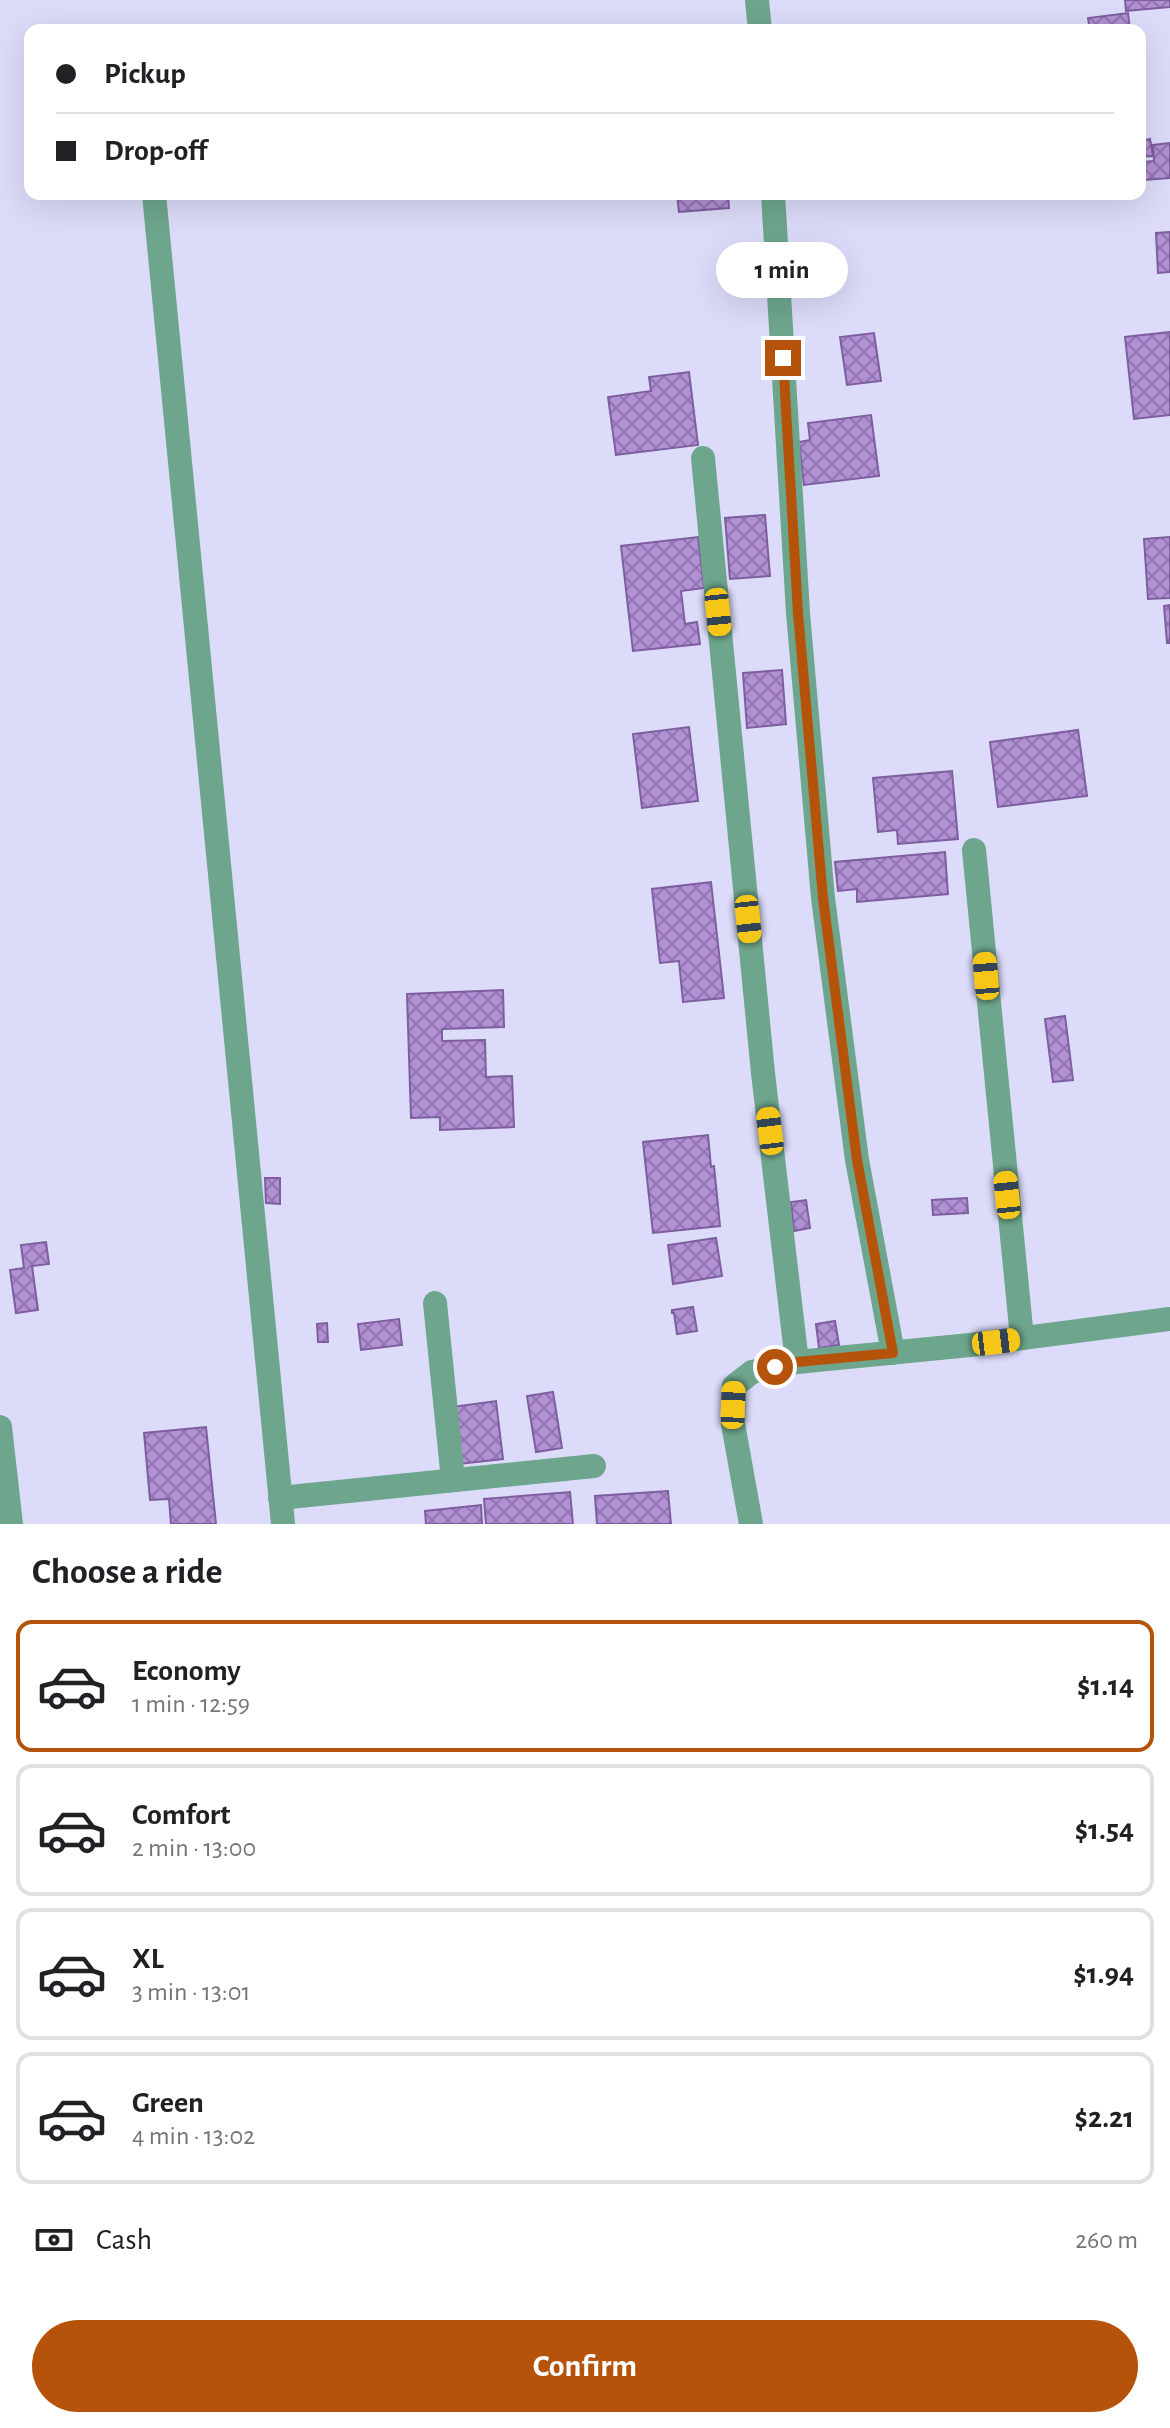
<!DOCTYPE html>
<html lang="en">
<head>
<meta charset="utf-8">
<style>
  :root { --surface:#fff; --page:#f2f2f2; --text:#202124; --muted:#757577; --line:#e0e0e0; --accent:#b45309 }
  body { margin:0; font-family:"Alegreya Sans",sans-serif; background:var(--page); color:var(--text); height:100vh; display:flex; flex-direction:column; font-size:30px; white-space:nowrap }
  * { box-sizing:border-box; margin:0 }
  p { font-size:26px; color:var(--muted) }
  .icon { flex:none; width:44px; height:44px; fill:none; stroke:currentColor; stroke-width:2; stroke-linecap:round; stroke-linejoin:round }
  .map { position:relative; height:1524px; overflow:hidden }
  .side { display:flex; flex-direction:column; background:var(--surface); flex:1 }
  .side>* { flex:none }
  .banner { position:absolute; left:24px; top:24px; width:1122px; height:176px; border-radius:16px; box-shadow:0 8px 32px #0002; display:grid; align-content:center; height:176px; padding:0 32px; background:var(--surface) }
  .end { position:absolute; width:36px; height:36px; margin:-18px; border:10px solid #b45309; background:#fff; box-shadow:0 0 0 4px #fff }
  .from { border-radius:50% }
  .bubble { position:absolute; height:56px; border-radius:28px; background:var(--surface); box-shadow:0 8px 32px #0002; font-size:26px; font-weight:700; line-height:56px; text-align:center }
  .car { position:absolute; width:24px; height:48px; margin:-24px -12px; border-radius:10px; box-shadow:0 0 6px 2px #0007; background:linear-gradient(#f5c518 24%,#345 0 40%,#f5c518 0 76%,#345 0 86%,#f5c518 0) }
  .banner b { display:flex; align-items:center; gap:28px; height:76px; font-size:30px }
  .banner b+b { border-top:2px solid var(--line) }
  .banner i { width:20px; height:20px; background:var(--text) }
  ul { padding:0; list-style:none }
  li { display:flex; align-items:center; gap:24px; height:132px; margin:0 16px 12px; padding:0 16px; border:4px solid var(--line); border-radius:16px }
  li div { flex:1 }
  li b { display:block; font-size:30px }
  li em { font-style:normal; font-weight:700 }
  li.current { border-color:var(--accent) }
  li>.icon { width:72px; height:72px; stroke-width:1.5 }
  h2 { padding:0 32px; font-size:36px; line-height:96px }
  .pay { display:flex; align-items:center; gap:20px; height:88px; padding:0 32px; font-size:30px }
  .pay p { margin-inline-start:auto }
  .primary-button { display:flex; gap:16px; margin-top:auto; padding:16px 32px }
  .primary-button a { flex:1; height:92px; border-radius:48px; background:var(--accent); color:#fff; font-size:32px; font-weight:700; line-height:92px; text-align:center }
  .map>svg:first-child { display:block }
</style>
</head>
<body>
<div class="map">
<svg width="1170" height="1524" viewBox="0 0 1170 1524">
  <defs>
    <pattern id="building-cross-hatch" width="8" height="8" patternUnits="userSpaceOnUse" patternTransform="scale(2)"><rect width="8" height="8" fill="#b190d5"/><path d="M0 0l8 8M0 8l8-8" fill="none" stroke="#9075ae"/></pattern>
  </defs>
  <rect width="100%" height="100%" fill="#dcdcfa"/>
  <path fill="url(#building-cross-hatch)" stroke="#7d5e9f" stroke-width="2" d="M1125 0H1170V7L1126 11Z
    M1128 13 1130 30H1090L1088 18Z
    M1150 139 1153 156 1140 157V141Z
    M1170 143V178L1144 180 1142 162 1154 161 1153 145Z
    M677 194H728L729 208 679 212Z
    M1170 232V272L1158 273 1156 233Z
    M1170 332V415L1134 419 1125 337Z
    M874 333 881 381 847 385 840 337Z
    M689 372 698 445 616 455 608 397 651 391 649 377Z
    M871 415 879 476 804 485 799 442 810 440 808 423Z
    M765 515 770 576 730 579 725 518Z
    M698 537 704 588 681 591 685 624 697 622 700 644 633 651 621 546Z
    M1170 537V598L1148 599 1144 539Z
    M1170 605V643H1167L1164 606Z
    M782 670 786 724 747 728 743 673Z
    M689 727 698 801 642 808 633 734Z
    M1078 730 1087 796 998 807 990 742Z
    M952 771 958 839 898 844 897 830 878 832 873 778Z
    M945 852 948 894 857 902V889L838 891 835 862Z
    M711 882 724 998 683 1002 679 961 660 963 652 889Z
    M503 990 504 1027 442 1029V1041L485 1040 486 1077 512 1076 514 1127 440 1130V1117L411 1118 407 994Z
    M1065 1016 1073 1080 1053 1082 1045 1019Z
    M708 1135 711 1167 714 1166 720 1226 653 1233 643 1142Z
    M265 1178H280V1204L266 1203Z
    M967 1198 968 1213 933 1215 932 1200Z
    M806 1200 810 1228 794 1231 791 1202Z
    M716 1238 722 1276 673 1284 668 1245Z
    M46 1242 49 1264 32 1266 38 1310 16 1313 10 1270 24 1268 21 1245Z
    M693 1307 697 1331 677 1334 674 1313H672V1310Z
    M399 1319 402 1345 361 1350 358 1324Z
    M835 1321 839 1345 819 1348 816 1324Z
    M327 1323 328 1342H318L317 1324Z
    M553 1392 562 1448 536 1452 527 1396Z
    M496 1401 503 1459 459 1464 451 1407Z
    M206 1427 216 1524H171L169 1499 150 1500 144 1433Z
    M668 1491 671 1524H597L595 1496Z
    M570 1492 573 1524H486L484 1499Z
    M481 1505 482 1524H426L425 1511Z"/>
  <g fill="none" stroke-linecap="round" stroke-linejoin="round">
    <path stroke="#6ea68d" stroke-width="24" d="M757 0 760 30
      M154 194 283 1524
      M773 194 798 613 823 898 857 1160 893 1353
      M703 458 763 1073 797 1362
      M974 850 1022 1338
      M435 1303 453 1480
      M0 1427 11 1524
      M280 1498 594 1466
      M751 1524 733 1424 734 1386 752 1372 797 1362 970 1345 1170 1319"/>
  </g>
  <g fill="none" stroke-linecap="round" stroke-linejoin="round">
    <path stroke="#b45309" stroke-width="10" d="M775 1367 797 1362 893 1353 857 1160 823 898 798 613 783 358"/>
  </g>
</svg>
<i class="end from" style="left:775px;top:1367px"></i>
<i class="end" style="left:783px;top:358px"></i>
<div class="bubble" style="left:716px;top:242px;width:132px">1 min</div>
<i class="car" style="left:718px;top:612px;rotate:174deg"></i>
<i class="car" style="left:748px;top:919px;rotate:174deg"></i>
<i class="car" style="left:986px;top:976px;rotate:355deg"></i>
<i class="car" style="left:770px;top:1131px;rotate:353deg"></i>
<i class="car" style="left:1007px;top:1195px;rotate:354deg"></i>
<i class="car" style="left:996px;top:1342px;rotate:83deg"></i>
<i class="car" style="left:733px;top:1405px;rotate:2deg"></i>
<div class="banner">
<b><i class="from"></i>Pickup</b>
<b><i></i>Drop-off</b>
</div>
</div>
<section class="side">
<h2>Choose a ride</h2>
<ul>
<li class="current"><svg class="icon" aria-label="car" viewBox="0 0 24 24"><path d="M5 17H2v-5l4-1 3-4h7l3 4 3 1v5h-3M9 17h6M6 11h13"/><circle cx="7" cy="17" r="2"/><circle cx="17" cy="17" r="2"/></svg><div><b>Economy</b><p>1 min · 12:59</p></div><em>$1.14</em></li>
<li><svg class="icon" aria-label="car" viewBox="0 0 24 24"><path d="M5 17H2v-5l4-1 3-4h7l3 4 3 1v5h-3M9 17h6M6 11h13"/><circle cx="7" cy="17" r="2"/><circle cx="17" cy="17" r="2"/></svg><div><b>Comfort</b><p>2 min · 13:00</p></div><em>$1.54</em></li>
<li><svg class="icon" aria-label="car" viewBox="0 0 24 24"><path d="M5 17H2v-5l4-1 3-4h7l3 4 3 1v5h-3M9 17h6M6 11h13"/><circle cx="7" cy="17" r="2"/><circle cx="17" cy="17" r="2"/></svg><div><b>XL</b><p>3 min · 13:01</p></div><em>$1.94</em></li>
<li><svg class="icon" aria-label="car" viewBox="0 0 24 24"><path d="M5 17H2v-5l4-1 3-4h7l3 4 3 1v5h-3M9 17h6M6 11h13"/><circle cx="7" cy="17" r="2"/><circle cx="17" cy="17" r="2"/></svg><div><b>Green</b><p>4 min · 13:02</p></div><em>$2.21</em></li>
</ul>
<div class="pay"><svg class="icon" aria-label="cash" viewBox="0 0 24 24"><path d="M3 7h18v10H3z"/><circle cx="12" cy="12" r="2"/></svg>Cash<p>260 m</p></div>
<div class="primary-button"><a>Confirm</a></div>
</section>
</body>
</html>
